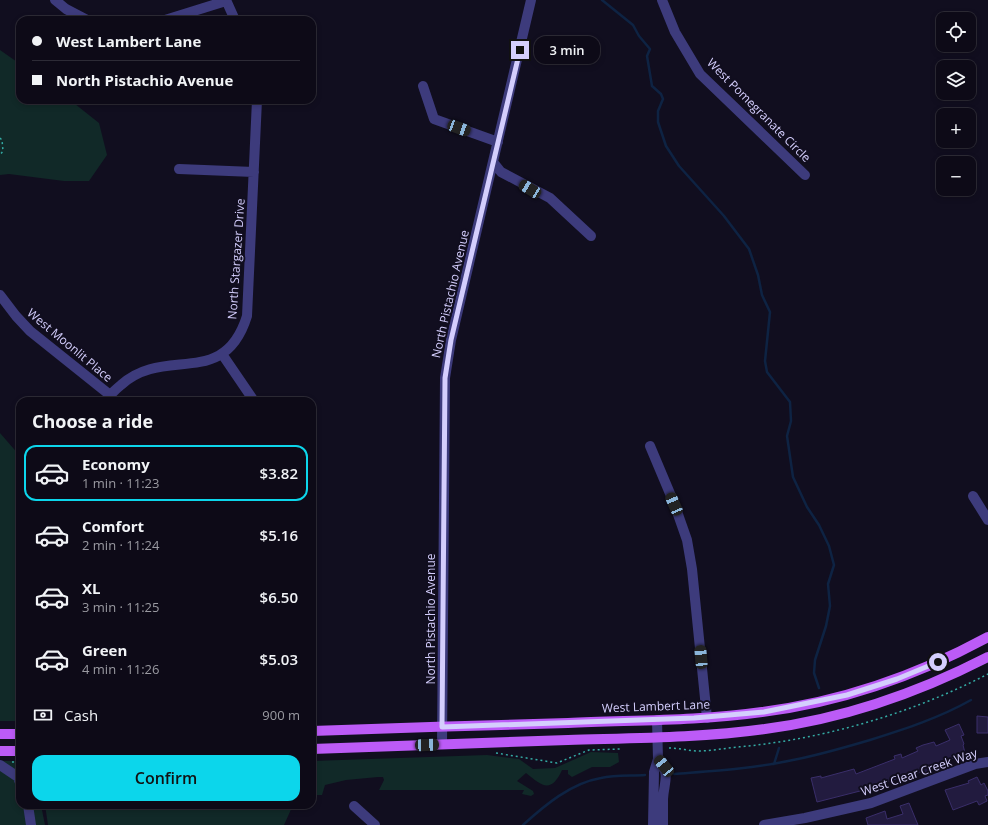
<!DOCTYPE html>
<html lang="en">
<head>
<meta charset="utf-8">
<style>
  :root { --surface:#0d0a17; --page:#1b1824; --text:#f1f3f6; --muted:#9a9aa1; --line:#2d2b36; --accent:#0cd6eb }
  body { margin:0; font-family:"Open Sans",sans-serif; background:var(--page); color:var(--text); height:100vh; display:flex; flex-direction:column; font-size:15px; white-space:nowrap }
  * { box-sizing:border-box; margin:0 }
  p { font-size:13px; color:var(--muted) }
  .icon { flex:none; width:22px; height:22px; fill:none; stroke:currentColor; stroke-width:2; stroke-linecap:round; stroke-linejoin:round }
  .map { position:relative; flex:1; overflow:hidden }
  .panel { position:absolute; left:16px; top:397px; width:300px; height:412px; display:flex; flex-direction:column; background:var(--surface); border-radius:12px; box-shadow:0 2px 6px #0003,0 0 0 1px var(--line) }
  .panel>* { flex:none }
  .hud { position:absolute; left:16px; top:16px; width:300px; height:88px; border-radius:12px; box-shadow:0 2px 6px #0003,0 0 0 1px var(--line); display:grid; align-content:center; height:88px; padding:0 16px; background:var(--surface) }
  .fabs { position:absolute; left:936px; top:12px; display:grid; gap:8px }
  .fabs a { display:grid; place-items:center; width:40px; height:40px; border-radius:8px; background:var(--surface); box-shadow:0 2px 6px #0003,0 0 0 1px var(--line); font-size:20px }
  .end { position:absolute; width:18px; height:18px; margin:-9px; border:5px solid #d4cefd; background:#111; box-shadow:0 0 0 2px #111 }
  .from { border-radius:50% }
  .bubble { position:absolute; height:28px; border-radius:12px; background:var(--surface); box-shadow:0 2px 6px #0003,0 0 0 1px var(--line); font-size:13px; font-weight:600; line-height:28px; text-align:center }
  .car { position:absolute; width:12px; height:24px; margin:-12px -6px; border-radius:5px; box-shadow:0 0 3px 1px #0007; background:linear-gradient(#222 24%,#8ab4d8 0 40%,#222 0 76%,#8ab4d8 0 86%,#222 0) }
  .hud b { display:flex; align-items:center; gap:14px; height:38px; font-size:15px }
  .hud b+b { border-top:1px solid var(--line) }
  .hud i { width:10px; height:10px; background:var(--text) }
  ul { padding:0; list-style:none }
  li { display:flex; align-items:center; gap:12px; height:56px; margin:0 8px 6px; padding:0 8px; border:2px solid transparent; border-radius:12px }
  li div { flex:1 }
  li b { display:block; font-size:15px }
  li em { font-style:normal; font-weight:600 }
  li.current { border-color:var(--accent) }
  li>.icon { width:36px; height:36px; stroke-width:1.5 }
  h2 { padding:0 16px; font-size:18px; line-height:48px }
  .pay { display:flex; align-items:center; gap:10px; height:44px; padding:0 16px; font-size:15px }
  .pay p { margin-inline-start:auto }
  .button { display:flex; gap:8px; margin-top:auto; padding:8px 16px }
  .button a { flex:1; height:46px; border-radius:12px; background:var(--accent); color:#111; font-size:16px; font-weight:600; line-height:46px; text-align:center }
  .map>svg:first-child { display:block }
</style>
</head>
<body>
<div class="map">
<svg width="988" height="825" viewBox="0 0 988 825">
  <rect width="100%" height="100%" fill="#110e1f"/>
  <path fill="#112928" d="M0 50 20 64V100H70L99 123 107 155 89 181H64L9 174 0 175Z
    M0 433 20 456V721H0Z
    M591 752 618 753 619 762 610 767H592L572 777 568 774V770H562C551 794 542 786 526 773L517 781 533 791 534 794 531 796 522 794 524 790H379L384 780 383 777H378L346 780 325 785 322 795H312V761L487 755 519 759 533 769 555 768Z
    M0 761H20V805H41L45 825H0Z
    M45 805H293L284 825H48Z"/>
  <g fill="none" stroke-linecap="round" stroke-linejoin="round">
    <path stroke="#0e2343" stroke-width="2.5" d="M602 0 633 25 639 36 650 49 647 56 652 86 661 94 663 99 658 111V122L666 146 679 166 724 216 749 249 758 275 762 295 770 312 765 361 767 372 790 402 791 421 787 436 793 477 807 507 819 525 829 546 834 565 828 584 830 606 826 626 815 660 814 673 819 688
      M774 764 779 748
      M674 774C712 771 750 769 788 761 816 756 843 748 870 740 905 729 939 718 971 700
      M523 825C545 805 571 783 601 778 615 775 631 776 645 775"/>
  </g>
  <path fill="#221b3f" stroke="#3a2e6a" d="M977 716 988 717V733H977Z
    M959 724 964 735 961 736 964 744 963 745 965 753 933 767V769L923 773 922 771 913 775V773L860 791 817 802 811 778 821 776V778L854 769 856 774 895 759 894 756 901 754 902 758 918 751 916 748 923 745 934 742 936 746 950 740 945 730Z
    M977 777 981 785 984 783 988 791V795L985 796 987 801 979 805 977 801 953 810 945 790 969 783 968 781Z
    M909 803 918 825H868L866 818 885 811 887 819 903 814 900 806Z"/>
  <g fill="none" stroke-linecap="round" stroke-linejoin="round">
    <path stroke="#34aba4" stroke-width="1.5" stroke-dasharray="2 3" stroke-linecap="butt" d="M0 138 2 140 3 151 0 155
      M669 748C679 748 689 751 699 751 712 751 725 748 738 747 825 739 910 714 988 674
      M496 753 557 763 589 750 621 749
      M12 762H20"/>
    <path stroke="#3d3b7c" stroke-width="10" d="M55 0 66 9 87 20
      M226 0 235 20
      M662 0 675 32 700 74 805 175
      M165 20 226 1
      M423 86 434 119 498 142
      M493 162 501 172 550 198 591 236
      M179 169 254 172
      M0 295 16 316 30 331 110 395
      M222 354 254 401
      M107 401C110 394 115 390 121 385 165 345 224 390 247 316L257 100
      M650 446 674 503 687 540 692 569 707 718
      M973 496 988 520
      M442 744 445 378 451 340 531 0
      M658 759C671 775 664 781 663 799 663 807 663 816 663 825
      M0 765 18 777 20 783
      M28 805 31 825
      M354 806 375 825
      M653 825 654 772 658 759 657 720
      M764 825 805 818 871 803 975 764 988 762"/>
    <path stroke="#bc5bf7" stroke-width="10" d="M312 731C397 728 483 725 568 723 633 720 698 721 762 712 841 702 918 675 988 637
      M0 734H20
      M312 749C397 746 483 743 568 740 634 738 700 738 765 729 843 719 918 693 988 657
      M0 751H20"/>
  </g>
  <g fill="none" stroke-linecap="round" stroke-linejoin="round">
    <path stroke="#d4cefd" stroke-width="5" d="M520 50 451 340 445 378 442 727 694 718 764 712 847 695 897 679 938 662"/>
  </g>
  <g text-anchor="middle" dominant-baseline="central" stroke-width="4" stroke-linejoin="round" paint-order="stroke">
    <g font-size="12" fill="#d4cefd" stroke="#110e1f">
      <text transform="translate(759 110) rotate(45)">West Pomegranate Circle</text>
      <text transform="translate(236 259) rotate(-86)">North Stargazer Drive</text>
      <text transform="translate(450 294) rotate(-77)">North Pistachio Avenue</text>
      <text transform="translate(70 345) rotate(40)">West Moonlit Place</text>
      <text transform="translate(430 619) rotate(-90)">North Pistachio Avenue</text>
      <text transform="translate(656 706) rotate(-2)">West Lambert Lane</text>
      <text transform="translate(919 772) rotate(-19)">West Clear Creek Way</text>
    </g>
  </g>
</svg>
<div class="fabs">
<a><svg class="icon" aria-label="locate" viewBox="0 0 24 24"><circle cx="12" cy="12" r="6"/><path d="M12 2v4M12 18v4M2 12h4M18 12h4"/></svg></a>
<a><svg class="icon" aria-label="layers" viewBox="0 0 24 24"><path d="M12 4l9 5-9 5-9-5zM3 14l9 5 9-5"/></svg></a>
<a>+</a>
<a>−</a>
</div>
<i class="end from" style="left:938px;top:662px"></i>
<i class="end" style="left:520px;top:50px"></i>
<div class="bubble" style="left:534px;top:36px;width:66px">3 min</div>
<i class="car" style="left:459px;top:128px;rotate:110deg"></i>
<i class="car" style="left:530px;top:189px;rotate:301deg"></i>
<i class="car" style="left:674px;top:504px;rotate:337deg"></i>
<i class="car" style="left:701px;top:657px;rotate:355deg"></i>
<i class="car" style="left:427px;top:745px;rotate:88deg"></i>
<i class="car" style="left:664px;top:766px;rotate:321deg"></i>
<div class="hud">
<b><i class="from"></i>West Lambert Lane</b>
<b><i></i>North Pistachio Avenue</b>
</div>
<section class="panel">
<h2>Choose a ride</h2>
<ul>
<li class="current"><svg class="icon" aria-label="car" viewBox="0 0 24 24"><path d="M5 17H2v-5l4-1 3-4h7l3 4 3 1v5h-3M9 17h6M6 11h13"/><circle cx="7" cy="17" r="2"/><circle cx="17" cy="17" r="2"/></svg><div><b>Economy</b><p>1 min · 11:23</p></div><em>$3.82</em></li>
<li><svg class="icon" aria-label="car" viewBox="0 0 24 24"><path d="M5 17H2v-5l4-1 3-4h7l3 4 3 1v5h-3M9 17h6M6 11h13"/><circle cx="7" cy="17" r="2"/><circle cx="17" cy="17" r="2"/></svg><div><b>Comfort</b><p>2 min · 11:24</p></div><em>$5.16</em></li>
<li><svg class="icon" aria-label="car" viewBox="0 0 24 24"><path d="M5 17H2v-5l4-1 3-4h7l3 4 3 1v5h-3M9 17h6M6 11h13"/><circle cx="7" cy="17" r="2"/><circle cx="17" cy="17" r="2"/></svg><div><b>XL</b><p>3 min · 11:25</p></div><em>$6.50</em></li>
<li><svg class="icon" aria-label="car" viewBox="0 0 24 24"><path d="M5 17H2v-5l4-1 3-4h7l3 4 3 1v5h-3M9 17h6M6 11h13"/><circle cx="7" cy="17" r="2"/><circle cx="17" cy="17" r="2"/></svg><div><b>Green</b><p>4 min · 11:26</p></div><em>$5.03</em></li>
</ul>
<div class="pay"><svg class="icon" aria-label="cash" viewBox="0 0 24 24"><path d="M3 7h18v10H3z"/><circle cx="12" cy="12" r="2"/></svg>Cash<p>900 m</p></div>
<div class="button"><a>Confirm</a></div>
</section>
</div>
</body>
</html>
